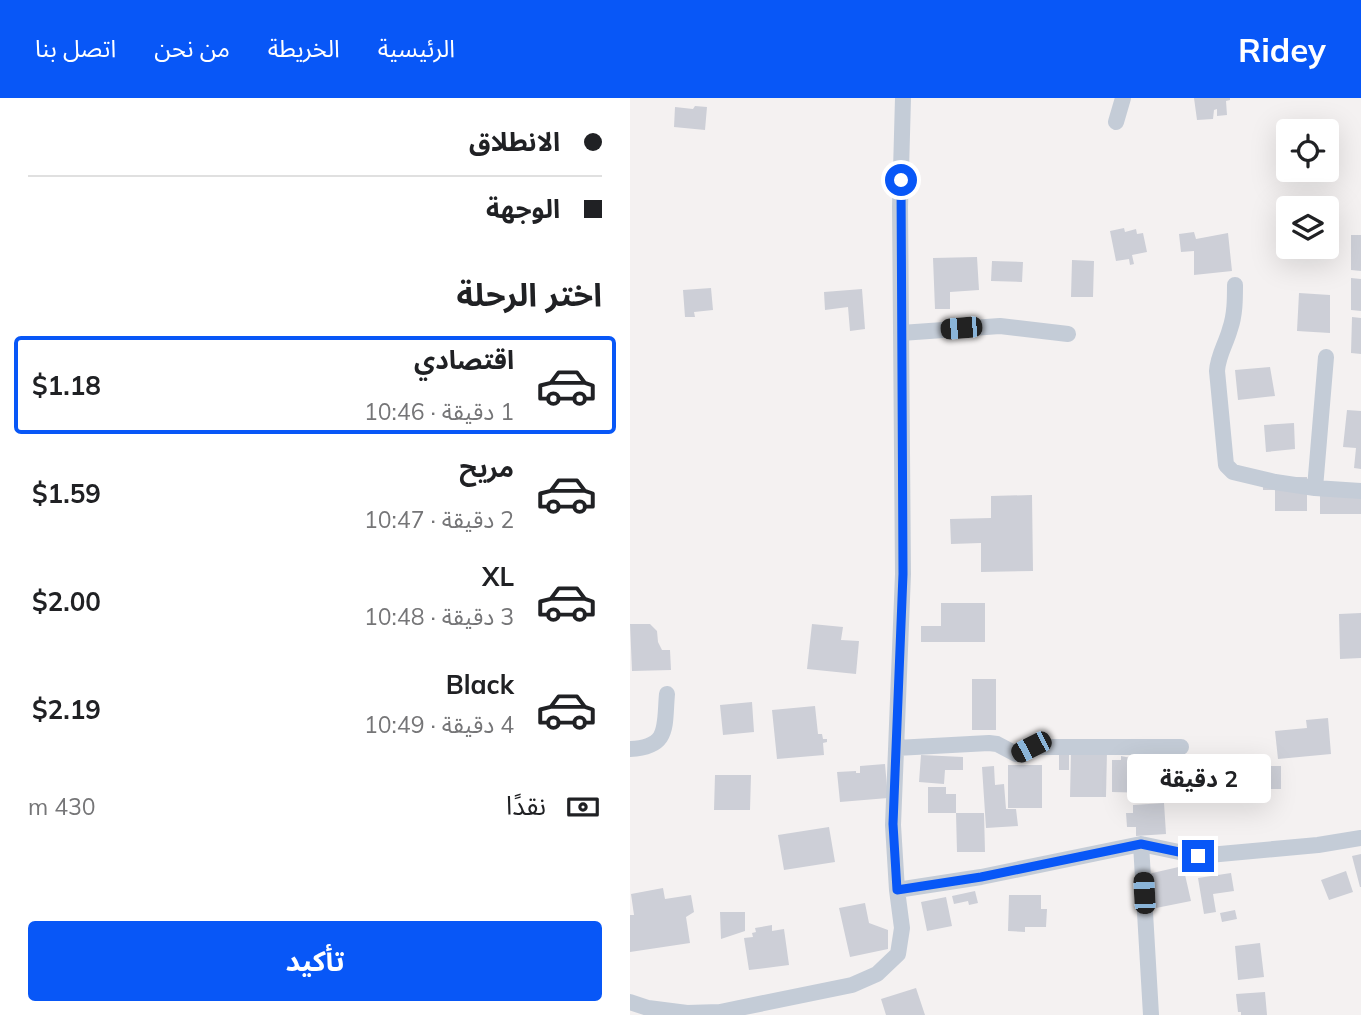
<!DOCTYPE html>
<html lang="ar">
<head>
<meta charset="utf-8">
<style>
  :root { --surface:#fff; --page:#f6f6f6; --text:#202124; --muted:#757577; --line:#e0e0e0; --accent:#0857f7 }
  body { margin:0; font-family:Mulish,"Noto Sans Arabic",sans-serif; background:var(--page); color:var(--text); direction:rtl; height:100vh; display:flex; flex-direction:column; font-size:26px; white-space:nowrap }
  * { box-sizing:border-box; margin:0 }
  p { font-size:23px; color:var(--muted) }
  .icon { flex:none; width:38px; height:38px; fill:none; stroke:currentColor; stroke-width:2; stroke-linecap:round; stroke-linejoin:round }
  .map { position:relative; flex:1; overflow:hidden; direction:ltr }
  .panel { display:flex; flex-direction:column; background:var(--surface); width:630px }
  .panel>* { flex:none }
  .guide { display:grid; align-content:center; height:154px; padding:0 28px; background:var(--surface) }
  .buttons { position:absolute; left:646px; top:21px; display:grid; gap:14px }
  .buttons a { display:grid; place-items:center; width:63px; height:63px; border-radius:7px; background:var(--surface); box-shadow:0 7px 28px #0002; font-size:35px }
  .end { position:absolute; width:32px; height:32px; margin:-16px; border:9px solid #0857f7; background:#fff; box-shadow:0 0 0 4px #fff }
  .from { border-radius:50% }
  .bubble { position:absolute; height:49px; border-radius:7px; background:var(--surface); box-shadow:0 7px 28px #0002; font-size:23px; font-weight:700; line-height:49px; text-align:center; direction:rtl }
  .car { position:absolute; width:21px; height:42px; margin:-21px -10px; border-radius:9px; box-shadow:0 0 5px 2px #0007; background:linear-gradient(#222 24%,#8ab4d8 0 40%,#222 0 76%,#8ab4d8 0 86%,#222 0) }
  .guide b { display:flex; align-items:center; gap:24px; height:66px; font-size:26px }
  .guide b+b { border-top:2px solid var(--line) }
  .guide i { width:18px; height:18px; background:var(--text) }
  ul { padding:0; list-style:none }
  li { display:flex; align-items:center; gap:21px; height:98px; margin:0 14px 10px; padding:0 14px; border:4px solid transparent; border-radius:7px }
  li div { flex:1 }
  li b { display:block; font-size:26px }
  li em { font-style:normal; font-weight:700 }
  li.selected { border-color:var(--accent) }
  li>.icon { width:63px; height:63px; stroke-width:1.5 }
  h2 { padding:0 28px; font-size:32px; line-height:84px }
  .pay { display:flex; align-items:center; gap:18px; height:77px; padding:0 28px; font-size:26px }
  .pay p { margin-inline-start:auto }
  .action { display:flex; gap:14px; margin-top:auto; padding:14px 28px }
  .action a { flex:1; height:80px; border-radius:7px; background:var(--accent); color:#fff; font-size:28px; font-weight:700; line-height:80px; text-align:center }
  header { display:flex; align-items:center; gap:42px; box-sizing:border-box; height:98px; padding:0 35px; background:var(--accent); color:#fff }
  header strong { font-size:33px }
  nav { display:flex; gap:38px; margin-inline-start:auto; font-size:24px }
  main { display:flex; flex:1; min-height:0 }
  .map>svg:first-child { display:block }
</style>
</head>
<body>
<header>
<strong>Ridey</strong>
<nav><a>الرئيسية</a><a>الخريطة</a><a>من نحن</a><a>اتصل بنا</a></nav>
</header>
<main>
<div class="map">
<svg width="731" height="917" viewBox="0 0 731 917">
  <rect width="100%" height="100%" fill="#f4f1f1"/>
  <path fill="#cdcfd7" d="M564 0H600V2L596 3 597 17 587 18V11L584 12 583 21 567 22Z
    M65 8 77 9 75 32 44 29 45 9 63 11Z
    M494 130 495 134 506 131 507 136 513 135 517 154 502 157 504 166 500 167 499 161 486 163 480 133Z
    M564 134 566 141 598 135 602 173 564 177V153L551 154 549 136Z
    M721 137H731V173L721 172Z
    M347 159 349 192 320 194V211H305L303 160Z
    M442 162 464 163 463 199H441Z
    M362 163 393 164 392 184 361 183Z
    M721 180 731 181V213L721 212Z
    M81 190 83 212 64 214 65 219H55L53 192Z
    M232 191 235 231 220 233 218 209 195 212 194 194Z
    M669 195 700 197V235L667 233Z
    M722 219 731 220V256L721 255Z
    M640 269 645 298 608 302 605 272Z
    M717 312 731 313V371L724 370 726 350 713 349Z
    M664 325 665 351 636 354 634 327Z
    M633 379H677V413H645V392H633Z
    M690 385 731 391V416H690Z
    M402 397 403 473 351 474V445L321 446 320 421 361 420V398Z
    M311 505H355V544H291V528H311Z
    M731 515V560L710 561 709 516Z
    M0 526H20L27 533 28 544 32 552H40L41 572 2 573Z
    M182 526 213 529 211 542 229 543 226 576 177 571Z
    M342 581H366V632H342Z
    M122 604 124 634 93 637 90 607Z
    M185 608 188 636H192L193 641H197V644L193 645 194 657 147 661 142 612Z
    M698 620 701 656 648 661 645 633 677 630 676 622Z
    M441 653H477L476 699H440Z
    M429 654H439V672H429Z
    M291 657 333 659V672H315L314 686 289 684Z
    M491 658 506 661V664H520L519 695 482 694V662H491Z
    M523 661H543V668H551L552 694 523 695Z
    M255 666 258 700 210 704 207 674 226 673V675H230V668Z
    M378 667H412V710H378Z
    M364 668 365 687 374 686 376 711H386L388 728 356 730 352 669Z
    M634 668H651V691H634Z
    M85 677H121L120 712H84Z
    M298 689H316V696H326V715H354L355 754H327L326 715H298Z
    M534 705 536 736 506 738V729H497L496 715H503V707Z
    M199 729 205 764 154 772 148 737Z
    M731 756V789H730L722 758Z
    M553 768 561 803 526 810 518 776Z
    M716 773 723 794 699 802 691 782Z
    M601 775 604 793 583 796 586 814 574 816 568 780Z
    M33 790 35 801 61 797 64 814 56 819 60 845 0 854V817H4L1 796Z
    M345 793 348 805 339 807 338 803 324 806 322 798Z
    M379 797H411V811H417L416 829H395V834L378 833Z
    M316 799 322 828 297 833 291 804Z
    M235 805 239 825 258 832V851L220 859 209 810Z
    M605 812 607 821 592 824 590 815Z
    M90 814H115V833L91 841Z
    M142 827V833L154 831 159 867 119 872 114 840 123 839 122 835 126 834 125 830Z
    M630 845 634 879 608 882 605 848Z
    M286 890 295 917H256L251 901Z
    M635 894 637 917H611V914H608L606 896Z"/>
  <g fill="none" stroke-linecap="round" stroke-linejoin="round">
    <path stroke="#c4ccd7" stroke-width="16" d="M486 24 493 0
      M605 187C605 201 605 217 600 231 596 246 588 257 587 273L596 367 603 374 645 384 685 390 731 393
      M271 235 370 228 438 236
      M685 390 696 259
      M266 650 359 645 367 646 386 656 401 649H551
      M0 651C40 649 34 629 37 596
      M511 746 521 917
      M267 792 351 779 511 746 568 758 688 747 731 740
      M0 904 18 910 57 915 90 914 222 887 247 876 268 856 272 830 267 792 263 727 273 476 270 109 273 0"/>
  </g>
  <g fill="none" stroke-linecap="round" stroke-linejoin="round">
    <path stroke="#0857f7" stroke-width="9" d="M271 82 273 476 263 726 267 792 351 779 511 746 568 758"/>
  </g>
</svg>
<div class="buttons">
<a><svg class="icon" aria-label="locate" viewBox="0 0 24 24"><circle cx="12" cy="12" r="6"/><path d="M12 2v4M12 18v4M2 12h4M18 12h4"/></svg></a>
<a><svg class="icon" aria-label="layers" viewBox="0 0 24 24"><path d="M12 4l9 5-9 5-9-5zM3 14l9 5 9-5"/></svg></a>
</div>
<i class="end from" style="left:271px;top:82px"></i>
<i class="end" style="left:568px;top:758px"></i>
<div class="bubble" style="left:497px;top:656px;width:144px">2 دقيقة</div>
<i class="car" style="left:331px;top:230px;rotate:265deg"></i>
<i class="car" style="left:401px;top:649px;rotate:243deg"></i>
<i class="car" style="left:514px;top:795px;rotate:357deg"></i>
</div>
<section class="panel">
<div class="guide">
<b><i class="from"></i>الانطلاق</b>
<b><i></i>الوجهة</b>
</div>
<h2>اختر الرحلة</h2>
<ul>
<li class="selected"><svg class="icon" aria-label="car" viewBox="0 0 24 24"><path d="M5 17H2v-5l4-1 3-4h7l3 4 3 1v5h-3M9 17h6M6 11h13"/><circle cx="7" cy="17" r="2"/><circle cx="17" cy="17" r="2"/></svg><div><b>اقتصادي</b><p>1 دقيقة · 10:46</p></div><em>$1.18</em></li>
<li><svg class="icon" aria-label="car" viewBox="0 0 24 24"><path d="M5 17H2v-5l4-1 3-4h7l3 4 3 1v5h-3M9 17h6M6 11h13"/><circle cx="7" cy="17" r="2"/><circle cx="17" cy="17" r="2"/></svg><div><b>مريح</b><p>2 دقيقة · 10:47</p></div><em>$1.59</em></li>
<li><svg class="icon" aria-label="car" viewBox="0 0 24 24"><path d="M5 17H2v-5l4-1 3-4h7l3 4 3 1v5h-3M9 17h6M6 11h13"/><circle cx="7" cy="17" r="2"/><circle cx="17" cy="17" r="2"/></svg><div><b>XL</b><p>3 دقيقة · 10:48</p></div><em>$2.00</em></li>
<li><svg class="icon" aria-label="car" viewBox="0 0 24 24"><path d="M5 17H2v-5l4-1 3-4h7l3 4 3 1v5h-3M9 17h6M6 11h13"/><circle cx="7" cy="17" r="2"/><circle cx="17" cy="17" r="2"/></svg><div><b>Black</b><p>4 دقيقة · 10:49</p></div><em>$2.19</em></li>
</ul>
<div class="pay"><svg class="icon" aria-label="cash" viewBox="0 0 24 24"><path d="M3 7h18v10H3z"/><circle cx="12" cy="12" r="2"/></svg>نقدًا<p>430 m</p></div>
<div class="action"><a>تأكيد</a></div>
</section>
</main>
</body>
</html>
